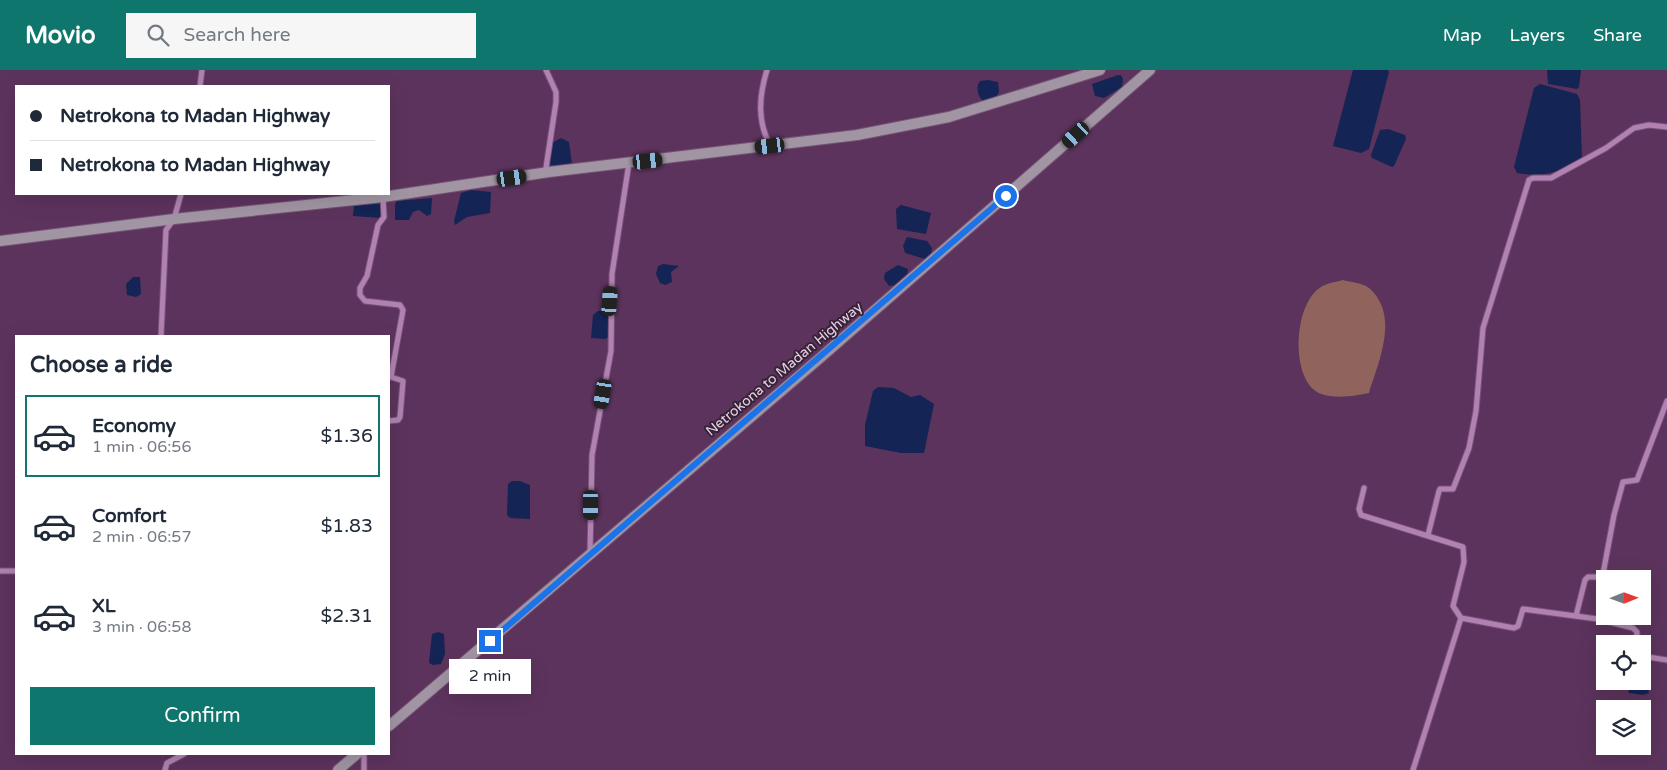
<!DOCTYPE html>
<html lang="en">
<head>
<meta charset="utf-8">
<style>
  :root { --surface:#fff; --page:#f6f6f7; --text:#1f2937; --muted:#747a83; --line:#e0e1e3; --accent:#0f766e }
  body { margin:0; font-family:"Varela Round",sans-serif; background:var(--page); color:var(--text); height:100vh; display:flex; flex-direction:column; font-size:19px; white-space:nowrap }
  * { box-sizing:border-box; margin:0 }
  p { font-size:16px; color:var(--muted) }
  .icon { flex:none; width:28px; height:28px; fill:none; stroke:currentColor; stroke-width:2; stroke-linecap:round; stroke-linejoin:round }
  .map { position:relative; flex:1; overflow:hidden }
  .drawer { position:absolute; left:15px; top:265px; width:375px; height:420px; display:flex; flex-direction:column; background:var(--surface); border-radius:0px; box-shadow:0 5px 20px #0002 }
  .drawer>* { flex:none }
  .hud { position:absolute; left:15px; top:15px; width:375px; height:110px; border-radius:0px; box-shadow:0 5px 20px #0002; display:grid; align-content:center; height:110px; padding:0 15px; background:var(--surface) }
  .needle { width:32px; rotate:89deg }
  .controls { position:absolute; left:1596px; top:500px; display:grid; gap:10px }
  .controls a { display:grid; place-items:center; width:55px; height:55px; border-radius:0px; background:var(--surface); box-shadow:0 5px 20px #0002; font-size:25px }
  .end { position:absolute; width:22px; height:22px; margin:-11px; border:6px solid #1a73e8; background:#fff; box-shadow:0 0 0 2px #fff }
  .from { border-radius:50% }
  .bubble { position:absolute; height:35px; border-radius:0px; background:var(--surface); box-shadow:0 5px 20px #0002; font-size:16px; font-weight:600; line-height:35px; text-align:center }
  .car { position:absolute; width:15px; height:30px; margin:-15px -8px; border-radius:6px; box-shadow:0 0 4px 1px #0007; background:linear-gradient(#222 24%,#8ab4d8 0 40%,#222 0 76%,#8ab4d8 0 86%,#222 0) }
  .hud b { display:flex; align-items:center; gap:18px; height:48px; font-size:19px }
  .hud b+b { border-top:1px solid var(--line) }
  .hud i { width:12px; height:12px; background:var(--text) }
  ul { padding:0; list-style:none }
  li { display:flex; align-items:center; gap:15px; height:82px; margin:0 10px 8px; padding:0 5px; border:2px solid transparent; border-radius:0px }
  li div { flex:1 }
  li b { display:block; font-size:19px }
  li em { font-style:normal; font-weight:600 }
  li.current { border-color:var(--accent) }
  li>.icon { width:45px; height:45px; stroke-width:1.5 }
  h2 { padding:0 15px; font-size:22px; line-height:60px }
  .primary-button { display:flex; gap:10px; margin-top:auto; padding:10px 15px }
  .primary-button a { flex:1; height:58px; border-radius:0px; background:var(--accent); color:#fff; font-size:20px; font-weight:600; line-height:58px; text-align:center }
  header { display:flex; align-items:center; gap:30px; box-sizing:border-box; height:70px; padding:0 25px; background:var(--accent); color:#fff }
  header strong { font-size:24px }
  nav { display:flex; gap:28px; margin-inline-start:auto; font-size:18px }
  .search { width:350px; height:45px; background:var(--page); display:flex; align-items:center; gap:12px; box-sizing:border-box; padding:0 18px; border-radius:0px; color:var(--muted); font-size:19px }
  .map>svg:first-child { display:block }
</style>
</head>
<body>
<header>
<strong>Movio</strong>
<div class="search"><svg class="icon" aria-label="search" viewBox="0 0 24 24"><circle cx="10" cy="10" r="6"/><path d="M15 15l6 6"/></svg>Search here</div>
<nav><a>Map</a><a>Layers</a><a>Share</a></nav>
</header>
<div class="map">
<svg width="1667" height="700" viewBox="0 0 1667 700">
  <rect width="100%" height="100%" fill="#5c335c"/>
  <path fill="#91635d" d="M1343 210C1350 212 1363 213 1369 218 1400 245 1379 291 1369 323 1354 326 1326 331 1313 319 1291 298 1295 233 1321 217 1327 213 1336 212 1343 210Z"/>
  <path fill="#132455" d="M1353 0H1388L1389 2 1369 79 1361 83 1333 76Z
    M1547 0H1581L1579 17 1577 19 1548 14Z
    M1118 5H1121L1123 9 1122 17 1104 28 1095 26 1092 14Z
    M988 10 998 12 999 22 995 29 982 30C977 24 976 17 980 11Z
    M1540 14 1577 24 1580 30 1582 88C1558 102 1546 108 1517 103L1514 97 1534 18Z
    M1388 59 1405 65 1406 69 1394 96 1392 97 1372 88 1371 85 1380 60Z
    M561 68 569 72 572 94 568 97H551L549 88 552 73Z
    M471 120 491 122 490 143 467 147 455 155 454 151 461 123Z
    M432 128 431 144 427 146 419 140 413 142 409 150H395V134L397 131Z
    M381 132 382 148 353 146 354 136Z
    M901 135 931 143 926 164 897 159 896 139Z
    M907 167 927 171 932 178 931 185 925 189 905 183 903 176Z
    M663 194 679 196 671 202 672 212 665 215 660 213 656 204 658 196Z
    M898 195 908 199 907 208 897 215 889 216 884 209 885 203Z
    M133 207H140L141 224 136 227 127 225 126 214Z
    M598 241H603L608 244 609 266 606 269 591 268 593 245Z
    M878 317 894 318 911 327 920 325 934 334 924 383H901L865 376V355L873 321Z
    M512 411H520L530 415V449L510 448 507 445 508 414Z
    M438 562 444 564 445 584 441 594 433 595 429 593 432 564Z
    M1643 595 1648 599 1646 613 1649 623 1643 625 1629 623 1626 611H1642Z"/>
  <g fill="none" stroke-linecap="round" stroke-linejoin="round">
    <defs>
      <path id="minor" d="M546 0 556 22V32L547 91 546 98 549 102
        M767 0C759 26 757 51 770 75
        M200 16 202 0
        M383 127 384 147 378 155 367 206 360 218V225L365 231 400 235 403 240 391 307 403 311 400 347 398 350 389 351
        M161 266 166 160 174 149 181 124
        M1364 418 1359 439 1361 445 1463 477 1464 492 1453 536 1461 548
        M1428 465 1439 421 1440 419H1453L1469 378 1476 341 1483 258 1529 110 1533 108H1551L1606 78 1634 58 1649 55 1667 57
        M590 485 592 385 611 281 612 204 629 93
        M0 501H16
        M1576 546 1585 510 1588 507H1600L1603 504 1614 445 1623 412 1637 410 1667 331
        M1642 586 1667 590
        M364 684V700
        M165 700 167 693 184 684
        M1413 700 1461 548 1514 558 1518 556 1523 539 1598 549 1633 558 1637 562 1636 574"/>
      <path id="secondary" d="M0 171 174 149 383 127 549 102 857 65 949 47 1100 0
        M389 656 820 288 1150 0
        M338 700 357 684"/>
    </defs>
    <use href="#minor" stroke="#765376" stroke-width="7"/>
    <use href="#secondary" stroke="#765376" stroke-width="12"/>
    <use href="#minor" stroke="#b182b1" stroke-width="5"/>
    <use href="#secondary" stroke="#a195a3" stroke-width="10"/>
  </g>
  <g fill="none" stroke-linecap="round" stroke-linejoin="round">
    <path stroke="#1a73e8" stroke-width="6" d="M490 571 1006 126"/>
  </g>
  <g text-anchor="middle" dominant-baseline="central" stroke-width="4" stroke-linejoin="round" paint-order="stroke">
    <g font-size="14" fill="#e9d0e8" stroke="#362336">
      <text transform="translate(784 299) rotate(-40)">Netrokona to Madan Highway</text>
    </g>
  </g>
</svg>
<div class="controls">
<a><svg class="needle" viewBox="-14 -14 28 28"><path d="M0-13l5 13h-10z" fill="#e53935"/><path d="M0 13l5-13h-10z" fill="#747a83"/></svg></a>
<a><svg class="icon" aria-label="locate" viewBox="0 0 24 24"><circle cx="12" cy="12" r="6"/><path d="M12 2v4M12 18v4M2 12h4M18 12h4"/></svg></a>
<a><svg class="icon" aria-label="layers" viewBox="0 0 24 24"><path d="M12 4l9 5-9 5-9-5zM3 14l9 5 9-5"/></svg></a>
</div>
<i class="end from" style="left:1006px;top:126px"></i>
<i class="end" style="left:490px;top:571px"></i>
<div class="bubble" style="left:449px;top:589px;width:82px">2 min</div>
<i class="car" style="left:1076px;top:65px;rotate:228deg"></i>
<i class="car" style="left:770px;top:76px;rotate:263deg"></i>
<i class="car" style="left:648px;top:91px;rotate:84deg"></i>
<i class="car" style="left:512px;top:108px;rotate:82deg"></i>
<i class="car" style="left:610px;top:231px;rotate:4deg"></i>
<i class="car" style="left:603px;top:324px;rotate:190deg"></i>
<i class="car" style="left:591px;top:435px;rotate:180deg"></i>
<div class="hud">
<b><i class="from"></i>Netrokona to Madan Highway</b>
<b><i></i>Netrokona to Madan Highway</b>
</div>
<section class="drawer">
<h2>Choose a ride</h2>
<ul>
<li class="current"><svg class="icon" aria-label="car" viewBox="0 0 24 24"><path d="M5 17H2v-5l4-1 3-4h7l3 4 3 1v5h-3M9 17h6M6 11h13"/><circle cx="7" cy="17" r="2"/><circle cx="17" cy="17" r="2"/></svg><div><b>Economy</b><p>1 min · 06:56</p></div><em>$1.36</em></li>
<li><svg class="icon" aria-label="car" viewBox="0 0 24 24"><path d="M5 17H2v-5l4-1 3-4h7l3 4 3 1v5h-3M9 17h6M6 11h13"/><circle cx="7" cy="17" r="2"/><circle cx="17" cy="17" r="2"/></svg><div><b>Comfort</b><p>2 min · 06:57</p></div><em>$1.83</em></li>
<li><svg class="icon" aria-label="car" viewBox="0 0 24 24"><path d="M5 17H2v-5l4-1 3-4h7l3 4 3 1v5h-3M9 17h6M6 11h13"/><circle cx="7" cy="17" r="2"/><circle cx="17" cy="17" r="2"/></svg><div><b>XL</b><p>3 min · 06:58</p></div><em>$2.31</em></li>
</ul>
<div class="primary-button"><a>Confirm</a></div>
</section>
</div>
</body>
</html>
